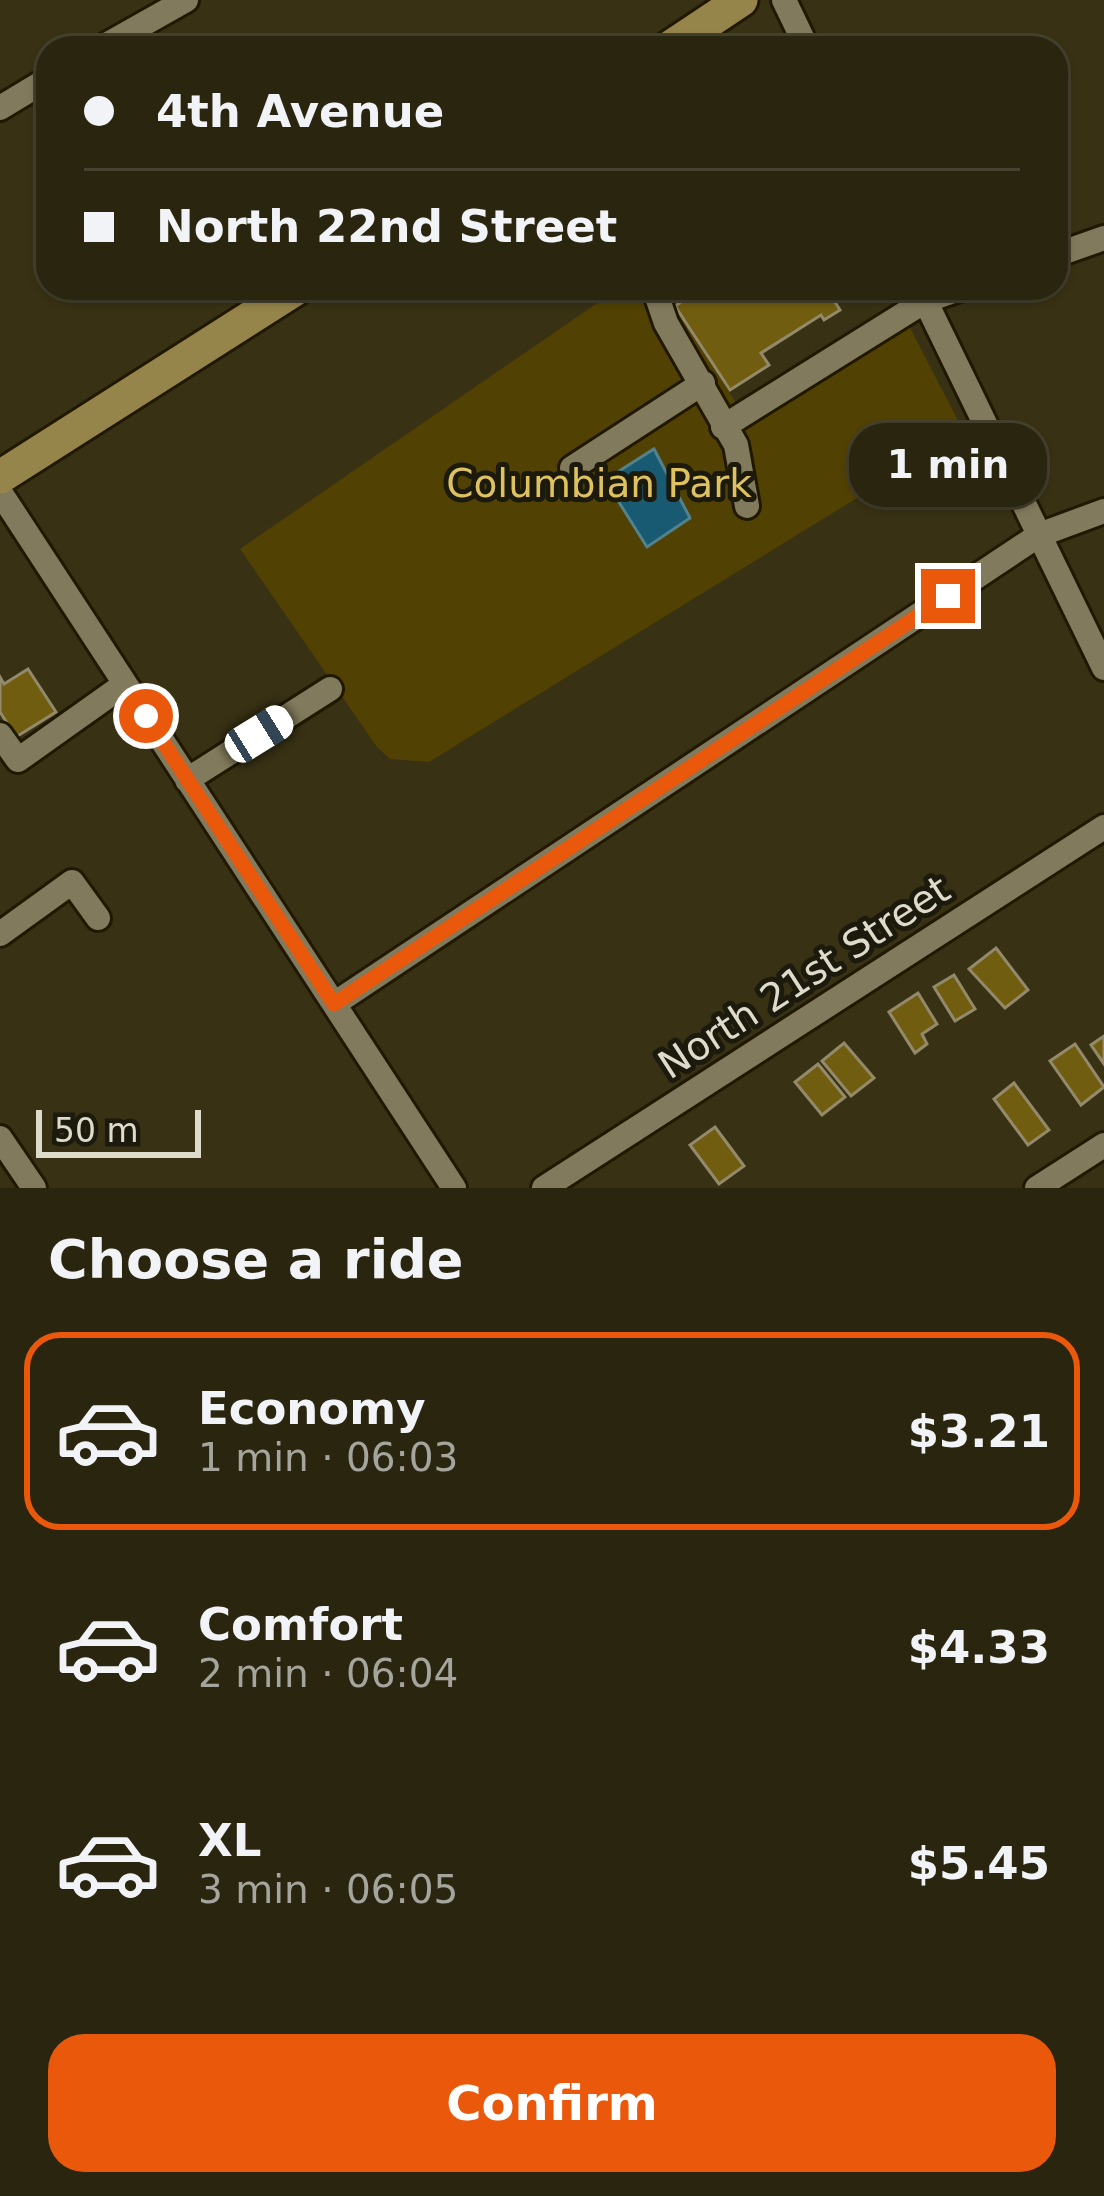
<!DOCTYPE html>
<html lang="en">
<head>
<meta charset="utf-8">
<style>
  :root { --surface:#2a250f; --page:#36311d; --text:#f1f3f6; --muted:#a5a59e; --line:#46422f; --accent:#ea580c }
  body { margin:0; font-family:"DejaVu Sans",sans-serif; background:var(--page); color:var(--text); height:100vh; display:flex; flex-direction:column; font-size:45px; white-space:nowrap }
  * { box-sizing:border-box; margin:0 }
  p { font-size:39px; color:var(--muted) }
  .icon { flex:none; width:66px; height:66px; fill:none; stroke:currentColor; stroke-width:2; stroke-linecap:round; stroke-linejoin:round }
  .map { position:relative; height:1188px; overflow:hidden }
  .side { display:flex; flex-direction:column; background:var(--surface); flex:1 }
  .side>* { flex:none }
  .hud { position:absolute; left:36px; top:36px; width:1032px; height:264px; border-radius:36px; box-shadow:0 3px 9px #0004,0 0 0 3px var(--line); display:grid; align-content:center; height:264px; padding:0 48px; background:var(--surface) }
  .scale { position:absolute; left:36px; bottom:30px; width:165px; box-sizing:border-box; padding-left:12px; border:6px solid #dfdbca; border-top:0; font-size:33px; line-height:42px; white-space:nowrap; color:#dfdbca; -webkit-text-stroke:9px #1c190d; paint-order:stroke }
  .end { position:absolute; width:54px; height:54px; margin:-27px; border:15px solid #ea580c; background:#fff; box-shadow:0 0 0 6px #fff }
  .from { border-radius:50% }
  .bubble { position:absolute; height:84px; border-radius:36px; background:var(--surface); box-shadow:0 3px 9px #0004,0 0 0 3px var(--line); font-size:39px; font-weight:700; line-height:84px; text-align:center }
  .car { position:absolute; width:36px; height:72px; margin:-36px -18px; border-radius:15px; box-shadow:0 0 9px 3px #0007; background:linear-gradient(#fff 24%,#345 0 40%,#fff 0 76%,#345 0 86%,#fff 0) }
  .hud b { display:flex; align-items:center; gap:42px; height:114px; font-size:45px }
  .hud b+b { border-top:3px solid var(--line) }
  .hud i { width:30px; height:30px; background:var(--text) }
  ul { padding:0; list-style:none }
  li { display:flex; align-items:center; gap:36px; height:198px; margin:0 24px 18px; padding:0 24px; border:6px solid transparent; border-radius:36px }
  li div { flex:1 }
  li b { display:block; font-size:45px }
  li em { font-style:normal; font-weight:700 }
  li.active { border-color:var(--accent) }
  li>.icon { width:108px; height:108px; stroke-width:1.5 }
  h2 { padding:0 48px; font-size:54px; line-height:144px }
  .button { display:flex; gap:24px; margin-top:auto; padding:24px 48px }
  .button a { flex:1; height:138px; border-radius:36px; background:var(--accent); color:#fff; font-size:48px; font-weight:700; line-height:138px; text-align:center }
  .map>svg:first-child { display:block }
</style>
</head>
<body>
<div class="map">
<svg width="1104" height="1188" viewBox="0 0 1104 1188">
  <rect width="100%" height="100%" fill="#383114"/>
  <path fill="#514203" d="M619 288H663L738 406 906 320 964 432 429 762 390 759 377 747 240 549Z"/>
  <path fill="#175a71" stroke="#53818c" stroke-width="3" d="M654 449 690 518 647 547 605 480Z"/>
  <path fill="#705d10" stroke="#938a6b" stroke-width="3" d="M746 35 754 48H726Z
    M702 288H839L830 294 840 310 824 320 821 315 761 353 769 365 730 390 675 306Z
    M28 669 56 712 16 737 0 712V677L4 684Z
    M996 948 1028 990 1005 1008 969 969Z
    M954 975 975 1009 955 1021 934 987Z
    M918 993 937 1024 922 1034 927 1044 915 1053 889 1012Z
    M1104 1036V1064L1091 1045Z
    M844 1043 874 1078 851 1096 822 1061Z
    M1075 1044 1104 1087 1081 1105 1050 1061Z
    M818 1064 845 1097 822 1115 795 1082Z
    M1014 1083 1049 1130 1028 1145 994 1099Z
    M715 1127 744 1166 719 1184 690 1145Z"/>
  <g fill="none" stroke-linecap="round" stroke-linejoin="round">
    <defs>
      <path id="minor" d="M784 0 807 48
        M101 48 186 0
        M0 108 48 79
        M1056 255 1104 238
        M654 288 666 323 736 445 747 506
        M919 288 1104 668
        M723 427 925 301 962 288
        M572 468 703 383
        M0 492 454 1188
        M0 735 18 760 125 684
        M187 780 330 689
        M0 934 72 882 98 918
        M334 1004 1039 535 1104 511
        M0 1138 34 1188
        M544 1188 1104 827
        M1037 1188 1104 1145"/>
      <path id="major" d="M669 48 741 0
        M0 477 297 288"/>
    </defs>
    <use href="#minor" stroke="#201800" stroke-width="30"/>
    <use href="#major" stroke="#201800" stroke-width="39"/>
    <use href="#minor" stroke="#827a5c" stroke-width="24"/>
    <use href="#major" stroke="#96854a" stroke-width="33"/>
  </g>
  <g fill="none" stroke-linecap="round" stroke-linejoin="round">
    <path stroke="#ea580c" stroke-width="15" d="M146 716 334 1004 948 596"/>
  </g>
  <g text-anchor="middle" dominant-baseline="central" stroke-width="10" stroke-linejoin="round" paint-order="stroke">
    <g font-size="39" fill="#dec25f" stroke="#1c190d">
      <text x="599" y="483">Columbian Park</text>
    </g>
    <g font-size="39" fill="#dfdbca" stroke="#1c190d">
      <text transform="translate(804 977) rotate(-33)">North 21st Street</text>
    </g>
  </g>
</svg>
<div class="scale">50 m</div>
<i class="end from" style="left:146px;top:716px"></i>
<i class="end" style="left:948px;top:596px"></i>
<div class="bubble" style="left:849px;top:423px;width:198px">1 min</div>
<i class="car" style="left:259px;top:734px;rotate:58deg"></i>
<div class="hud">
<b><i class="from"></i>4th Avenue</b>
<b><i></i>North 22nd Street</b>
</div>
</div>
<section class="side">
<h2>Choose a ride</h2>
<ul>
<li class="active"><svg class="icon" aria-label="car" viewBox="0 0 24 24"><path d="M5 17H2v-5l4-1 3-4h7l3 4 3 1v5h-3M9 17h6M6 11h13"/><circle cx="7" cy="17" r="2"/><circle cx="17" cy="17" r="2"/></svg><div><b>Economy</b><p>1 min · 06:03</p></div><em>$3.21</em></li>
<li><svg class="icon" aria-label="car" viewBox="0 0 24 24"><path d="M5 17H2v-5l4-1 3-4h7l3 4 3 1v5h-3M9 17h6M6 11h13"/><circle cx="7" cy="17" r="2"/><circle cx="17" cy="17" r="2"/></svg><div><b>Comfort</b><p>2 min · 06:04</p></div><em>$4.33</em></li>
<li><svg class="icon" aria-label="car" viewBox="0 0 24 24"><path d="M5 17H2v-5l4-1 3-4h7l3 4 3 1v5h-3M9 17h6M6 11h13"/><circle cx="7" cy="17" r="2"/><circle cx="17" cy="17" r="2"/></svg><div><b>XL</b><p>3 min · 06:05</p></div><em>$5.45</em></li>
</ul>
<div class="button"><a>Confirm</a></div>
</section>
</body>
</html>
